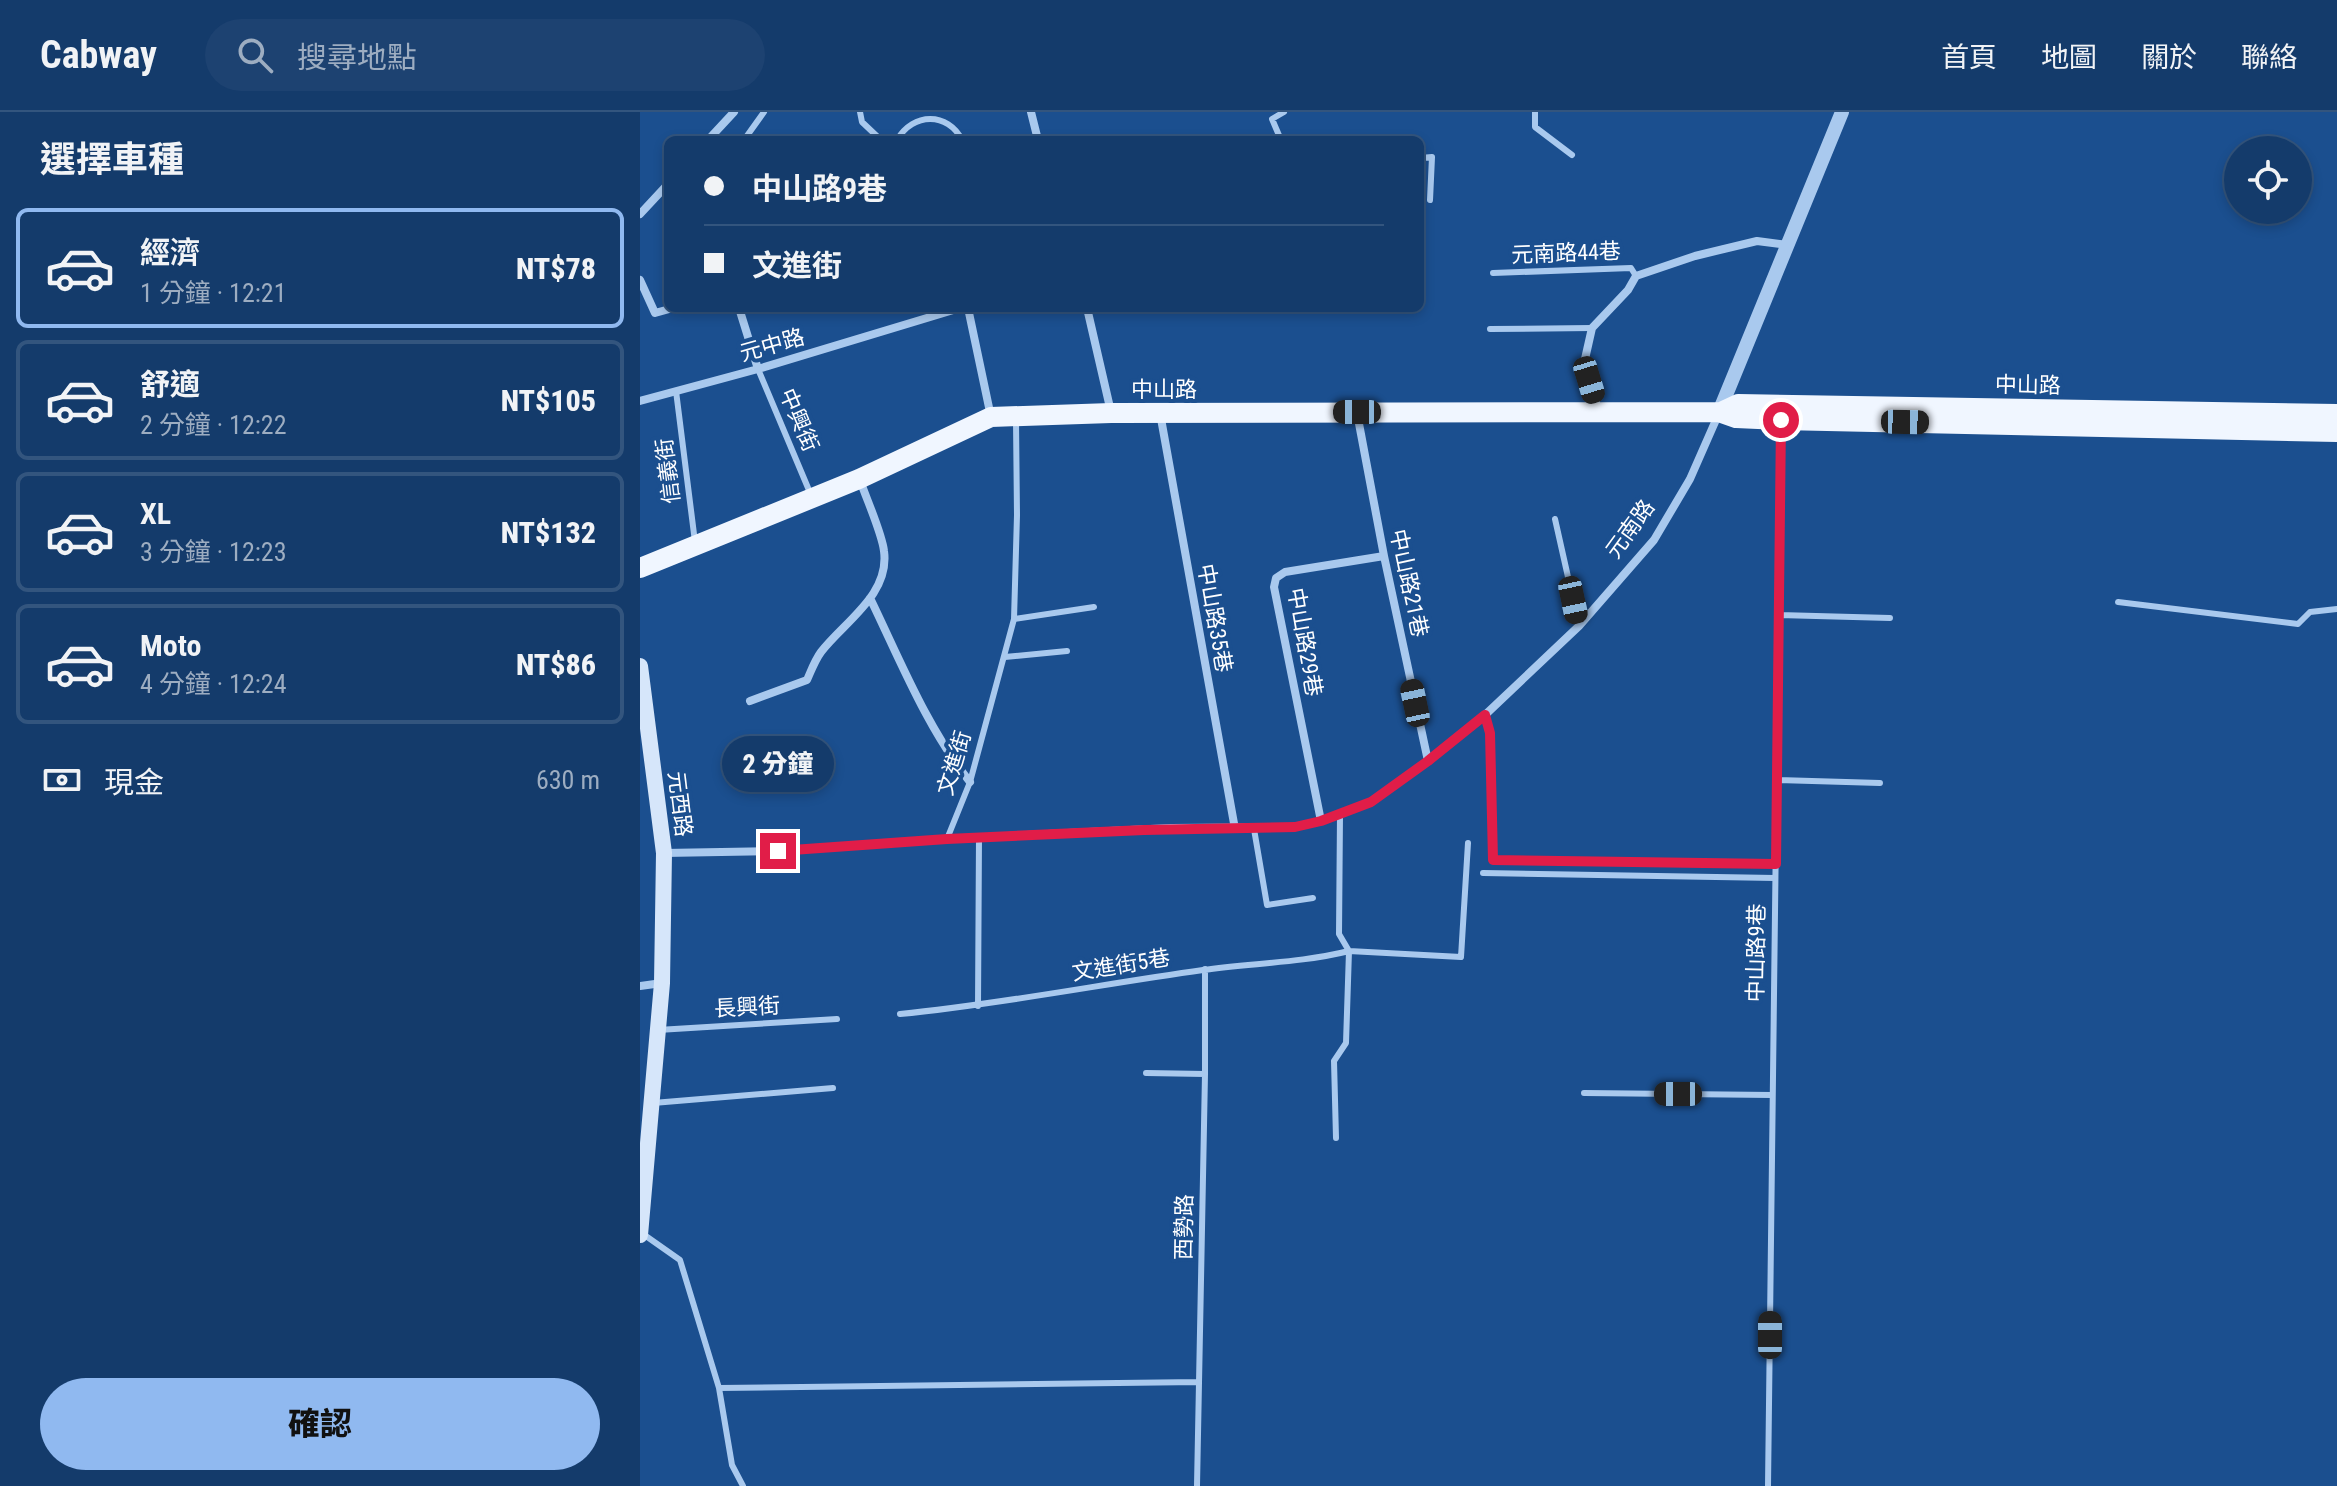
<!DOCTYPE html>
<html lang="zh-TW">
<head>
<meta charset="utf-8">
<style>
  :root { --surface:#143b6b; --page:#1d4271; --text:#f1f3f6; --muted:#9dadc1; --line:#33557e; --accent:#90b9f0 }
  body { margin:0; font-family:"Roboto Condensed","Noto Sans TC",sans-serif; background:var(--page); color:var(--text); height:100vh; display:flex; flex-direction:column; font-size:30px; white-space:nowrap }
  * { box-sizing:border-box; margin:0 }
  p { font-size:26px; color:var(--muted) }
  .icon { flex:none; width:44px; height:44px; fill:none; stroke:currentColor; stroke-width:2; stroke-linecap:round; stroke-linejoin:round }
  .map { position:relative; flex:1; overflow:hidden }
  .sheet { display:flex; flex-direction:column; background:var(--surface); width:640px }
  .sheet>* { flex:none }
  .top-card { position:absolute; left:24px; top:24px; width:760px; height:176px; border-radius:12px; box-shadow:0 4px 12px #0003,0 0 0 2px var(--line); display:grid; align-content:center; height:176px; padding:0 40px; background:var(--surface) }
  .controls { position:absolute; left:1584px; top:24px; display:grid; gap:16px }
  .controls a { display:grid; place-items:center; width:88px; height:88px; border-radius:50%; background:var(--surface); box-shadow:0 4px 12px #0003,0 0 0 2px var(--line); font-size:40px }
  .end { position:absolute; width:36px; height:36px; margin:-18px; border:10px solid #e11d48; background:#fff; box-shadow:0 0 0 4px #fff }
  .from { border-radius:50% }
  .bubble { position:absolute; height:56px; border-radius:28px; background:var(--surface); box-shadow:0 4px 12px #0003,0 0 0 2px var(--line); font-size:26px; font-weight:800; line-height:56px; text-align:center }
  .car { position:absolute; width:24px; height:48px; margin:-24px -12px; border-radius:10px; box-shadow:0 0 6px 2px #0007; background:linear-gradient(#222 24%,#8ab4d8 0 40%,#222 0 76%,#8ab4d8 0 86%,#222 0) }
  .top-card b { display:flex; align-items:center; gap:28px; height:76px; font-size:30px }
  .top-card b+b { border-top:2px solid var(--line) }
  .top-card i { width:20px; height:20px; background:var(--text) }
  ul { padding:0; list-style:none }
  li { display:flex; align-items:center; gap:24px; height:120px; margin:0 16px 12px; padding:0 24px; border:4px solid var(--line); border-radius:12px }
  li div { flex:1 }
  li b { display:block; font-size:30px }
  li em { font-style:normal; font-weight:800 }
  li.current { border-color:var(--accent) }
  li>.icon { width:72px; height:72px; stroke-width:1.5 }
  h2 { padding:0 40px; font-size:36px; line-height:96px }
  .pay { display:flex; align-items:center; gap:20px; height:88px; padding:0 40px; font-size:30px }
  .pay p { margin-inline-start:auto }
  .primary-button { display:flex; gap:16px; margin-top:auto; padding:16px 40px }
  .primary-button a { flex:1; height:92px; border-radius:48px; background:var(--accent); color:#111; font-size:32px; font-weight:800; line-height:92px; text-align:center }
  header { display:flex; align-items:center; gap:48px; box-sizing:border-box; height:112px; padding:0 40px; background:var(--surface); border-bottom:2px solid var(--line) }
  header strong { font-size:38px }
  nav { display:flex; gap:44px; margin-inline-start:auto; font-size:28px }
  .search { width:560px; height:72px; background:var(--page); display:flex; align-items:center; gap:20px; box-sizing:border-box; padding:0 28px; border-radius:44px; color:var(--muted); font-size:30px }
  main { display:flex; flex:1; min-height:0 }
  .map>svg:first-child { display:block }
</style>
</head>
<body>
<header>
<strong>Cabway</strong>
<div class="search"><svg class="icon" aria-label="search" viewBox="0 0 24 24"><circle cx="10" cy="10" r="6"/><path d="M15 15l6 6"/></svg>搜尋地點</div>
<nav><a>首頁</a><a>地圖</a><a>關於</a><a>聯絡</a></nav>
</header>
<main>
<section class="sheet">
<h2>選擇車種</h2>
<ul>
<li class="current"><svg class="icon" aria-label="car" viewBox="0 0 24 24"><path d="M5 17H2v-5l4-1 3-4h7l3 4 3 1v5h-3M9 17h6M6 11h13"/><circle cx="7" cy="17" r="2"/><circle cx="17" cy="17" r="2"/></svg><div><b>經濟</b><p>1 分鐘 · 12:21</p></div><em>NT$78</em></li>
<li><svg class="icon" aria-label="car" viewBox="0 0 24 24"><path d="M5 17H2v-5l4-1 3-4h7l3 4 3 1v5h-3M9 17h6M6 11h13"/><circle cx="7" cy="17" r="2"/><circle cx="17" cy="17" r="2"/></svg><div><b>舒適</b><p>2 分鐘 · 12:22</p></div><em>NT$105</em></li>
<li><svg class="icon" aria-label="car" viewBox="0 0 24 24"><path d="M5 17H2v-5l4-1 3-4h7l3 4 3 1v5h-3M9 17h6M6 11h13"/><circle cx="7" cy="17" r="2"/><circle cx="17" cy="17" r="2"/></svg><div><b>XL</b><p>3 分鐘 · 12:23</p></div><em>NT$132</em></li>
<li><svg class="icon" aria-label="car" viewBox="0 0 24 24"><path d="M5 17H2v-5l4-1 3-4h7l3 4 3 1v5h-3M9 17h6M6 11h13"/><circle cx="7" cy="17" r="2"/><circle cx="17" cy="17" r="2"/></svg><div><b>Moto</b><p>4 分鐘 · 12:24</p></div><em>NT$86</em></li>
</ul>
<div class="pay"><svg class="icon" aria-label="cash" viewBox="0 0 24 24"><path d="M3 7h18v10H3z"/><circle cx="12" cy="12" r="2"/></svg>現金<p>630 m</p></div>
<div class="primary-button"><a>確認</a></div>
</section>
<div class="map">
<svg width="1697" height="1374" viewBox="0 0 1697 1374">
  <rect width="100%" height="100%" fill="#1b4f8f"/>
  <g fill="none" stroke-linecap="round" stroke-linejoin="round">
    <path stroke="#a9c9ee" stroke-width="6" d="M220 0 222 10 241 28
      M895 0V15L932 43
      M104 28 124 0
      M257 28C273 0 308 0 322 28
      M641 28 632 7 644 0
      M780 46 792 45 790 88
      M853 161 991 156 996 164
      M850 217 952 216
      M118 257 171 383
      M36 279 55 430
      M915 407 939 514
      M1478 490 1658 512 1670 500 1697 497
      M1139 503 1250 506
      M374 507 454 495
      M365 545 427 539
      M845 603 850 621 853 748 1136 752
      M1137 668 1240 671
      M700 703 699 822 709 839 821 845 828 731
      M614 717 627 793 673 786
      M307 727 330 670 374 507 377 403 376 309
      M843 761 1135 766
      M338 894 339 725
      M260 902C362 892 462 872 563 858 612 851 661 851 709 839L706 931 694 949 696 1026
      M18 918 197 907
      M506 961 565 962
      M944 981 1132 983
      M13 991 193 976
      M3 1122 40 1148 79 1276 92 1353 103 1374
      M79 1276 559 1270
      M557 1374 565 962V857
      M1128 1374 1141 310"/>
    <path stroke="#a9c9ee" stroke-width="8" d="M391 0 398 28
      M68 28 94 0
      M0 102 28 72
      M0 168 15 201 33 196
      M99 196 118 257
      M328 196 351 305
      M447 196 471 300
      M0 289 118 257 320 196
      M958 299 945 247 952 216 988 178 996 164 1055 144 1117 129 1148 133
      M520 301 595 717
      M717 301 744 444 788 649
      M230 486C260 548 287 616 330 670
      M110 589 167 568C171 559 175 548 181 540 204 510 250 483 244 439 242 421 226 386 220 368
      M681 709 634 475 636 466 645 460 744 444
      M24 741 138 739 307 727 531 716 655 715 681 709 731 690 788 649 845 603 939 514 1014 428 1050 367 1079 301
      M0 874 22 871"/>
    <path stroke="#a9c9ee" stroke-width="14" d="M1079 300 1202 0"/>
    <path stroke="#d6e6fa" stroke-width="16" d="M0 554 24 741 22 871 0 1123"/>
    <path stroke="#f0f6ff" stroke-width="20" d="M1083 299 1098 292 1697 302
      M0 456 219 367 351 305 471 301 1079 300 1096 306 1141 308 1697 320"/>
  </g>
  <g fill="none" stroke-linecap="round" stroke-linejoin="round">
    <path stroke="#e11d48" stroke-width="10" d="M138 739 307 727 504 718 655 715 681 709 731 690 788 649 845 603 850 621 853 748 1136 752 1141 308"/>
  </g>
  <g text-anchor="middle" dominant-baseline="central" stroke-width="8" stroke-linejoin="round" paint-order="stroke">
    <g font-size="22" fill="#fff" stroke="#1b4f8f">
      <text transform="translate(926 141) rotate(-2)">元南路44巷</text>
      <text transform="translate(132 233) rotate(-16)">元中路</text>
      <text transform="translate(1388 273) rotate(1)">中山路</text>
      <text x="524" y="277">中山路</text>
      <text transform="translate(159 308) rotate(67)">中興街</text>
      <text transform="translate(28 359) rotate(-97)">信義街</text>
      <text transform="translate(990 417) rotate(-54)">元南路</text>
      <text transform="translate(769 471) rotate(78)">中山路21巷</text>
      <text transform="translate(575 506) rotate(80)">中山路35巷</text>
      <text transform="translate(665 530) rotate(80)">中山路29巷</text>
      <text transform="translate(314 651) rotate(-73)">文進街</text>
      <text transform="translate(40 692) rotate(83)">元西路</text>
      <text transform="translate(1116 841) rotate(-89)">中山路9巷</text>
      <text transform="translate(481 853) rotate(-9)">文進街5巷</text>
      <text transform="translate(107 895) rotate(-3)">長興街</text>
      <text transform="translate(544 1115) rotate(-89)">西勢路</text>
    </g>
  </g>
</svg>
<div class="controls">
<a><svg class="icon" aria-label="locate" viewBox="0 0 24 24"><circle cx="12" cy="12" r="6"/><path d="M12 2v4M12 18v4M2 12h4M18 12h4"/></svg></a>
</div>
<i class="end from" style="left:1141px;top:308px"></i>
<i class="end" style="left:138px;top:739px"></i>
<div class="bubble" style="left:82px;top:624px;width:112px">2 分鐘</div>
<i class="car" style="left:949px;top:268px;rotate:163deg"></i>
<i class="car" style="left:717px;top:300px;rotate:270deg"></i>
<i class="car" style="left:1265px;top:310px;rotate:91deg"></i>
<i class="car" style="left:933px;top:488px;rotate:168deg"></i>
<i class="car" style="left:775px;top:591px;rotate:348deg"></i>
<i class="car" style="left:1038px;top:982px;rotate:270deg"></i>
<i class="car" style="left:1130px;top:1223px;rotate:0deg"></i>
<div class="top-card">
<b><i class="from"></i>中山路9巷</b>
<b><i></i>文進街</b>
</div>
</div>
</main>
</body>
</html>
